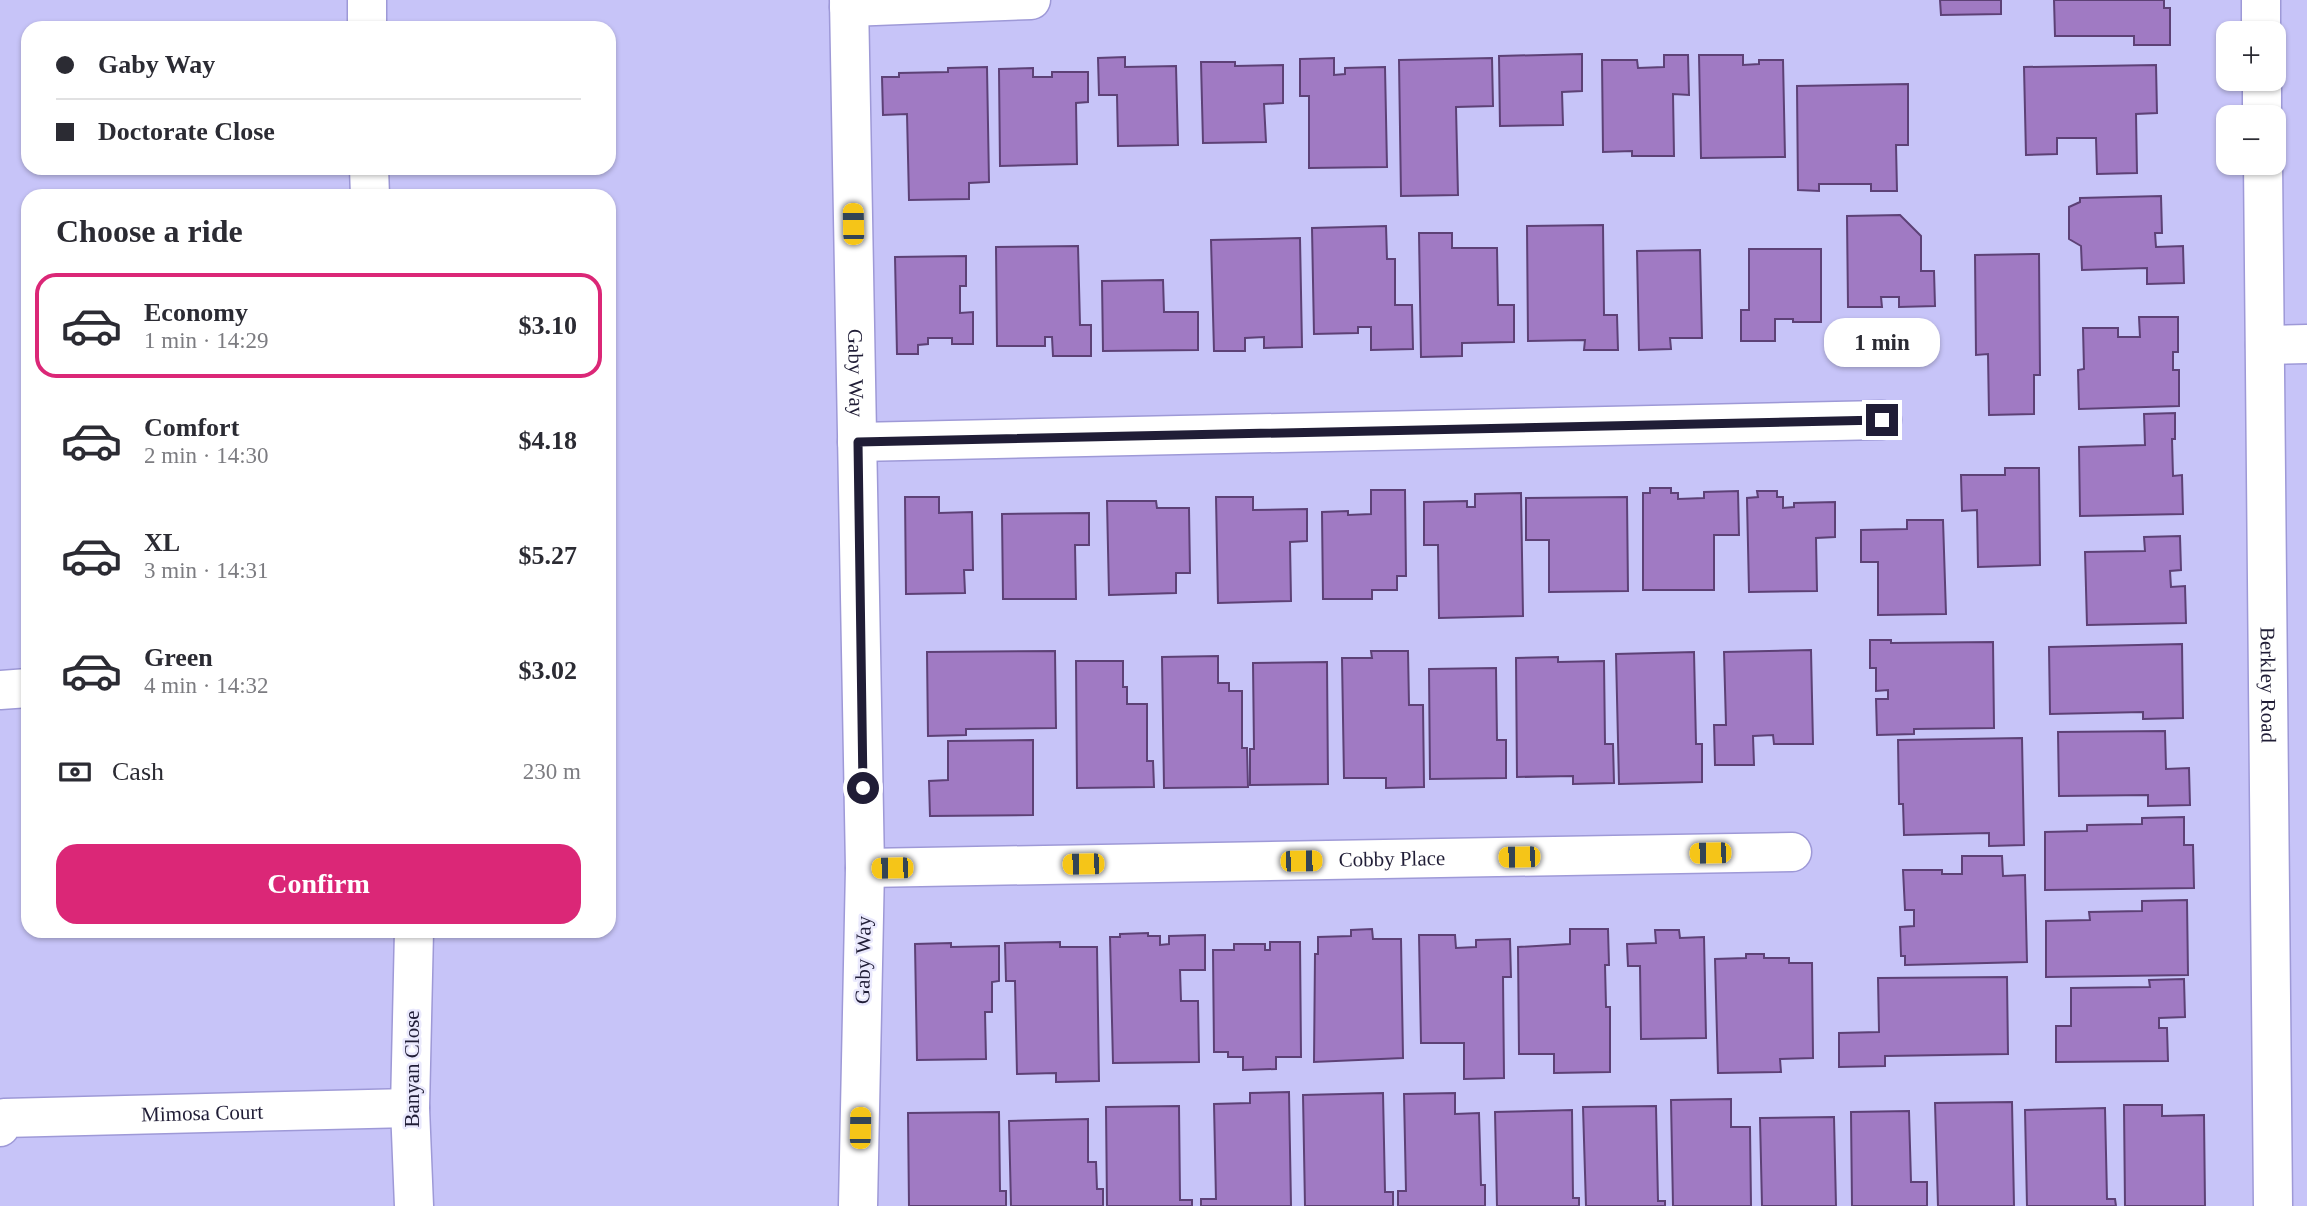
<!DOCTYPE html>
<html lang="en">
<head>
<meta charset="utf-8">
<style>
  :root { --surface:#fff; --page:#f2f2f3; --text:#2b2b33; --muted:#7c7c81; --line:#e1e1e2; --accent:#db2777 }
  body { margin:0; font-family:"Times New Roman",serif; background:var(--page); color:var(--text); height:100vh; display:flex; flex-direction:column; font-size:26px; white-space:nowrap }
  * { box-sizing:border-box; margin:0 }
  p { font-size:23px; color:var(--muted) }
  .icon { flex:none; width:38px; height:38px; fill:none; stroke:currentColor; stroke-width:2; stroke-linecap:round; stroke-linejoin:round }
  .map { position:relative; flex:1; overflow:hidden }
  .side { position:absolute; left:21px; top:189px; width:595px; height:749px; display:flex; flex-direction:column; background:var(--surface); border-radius:21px; box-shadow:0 2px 5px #0004 }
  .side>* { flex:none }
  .hud { position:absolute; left:21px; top:21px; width:595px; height:154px; border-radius:21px; box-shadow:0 2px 5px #0004; display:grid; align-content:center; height:154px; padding:0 35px; background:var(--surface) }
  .controls { position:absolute; left:2216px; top:21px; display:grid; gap:14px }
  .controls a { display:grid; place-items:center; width:70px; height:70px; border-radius:14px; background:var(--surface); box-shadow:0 2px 5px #0004; font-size:35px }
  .end { position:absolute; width:32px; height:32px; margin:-16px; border:9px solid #201d36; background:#fff; box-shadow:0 0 0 4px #fff }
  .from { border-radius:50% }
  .bubble { position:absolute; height:49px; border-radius:21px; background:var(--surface); box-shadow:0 2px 5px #0004; font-size:23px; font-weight:800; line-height:49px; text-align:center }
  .car { position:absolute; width:21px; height:42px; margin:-21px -10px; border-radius:9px; box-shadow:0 0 5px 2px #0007; background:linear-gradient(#f5c518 24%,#345 0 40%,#f5c518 0 76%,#345 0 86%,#f5c518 0) }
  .hud b { display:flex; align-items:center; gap:24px; height:66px; font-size:26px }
  .hud b+b { border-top:2px solid var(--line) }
  .hud i { width:18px; height:18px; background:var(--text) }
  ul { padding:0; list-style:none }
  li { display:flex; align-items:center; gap:21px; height:105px; margin:0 14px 10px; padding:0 21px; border:4px solid transparent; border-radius:21px }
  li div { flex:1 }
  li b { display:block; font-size:26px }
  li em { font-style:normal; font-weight:800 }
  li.selected { border-color:var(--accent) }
  li>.icon { width:63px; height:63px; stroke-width:1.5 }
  h2 { padding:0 35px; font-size:32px; line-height:84px }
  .pay { display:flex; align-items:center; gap:18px; height:77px; padding:0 35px; font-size:26px }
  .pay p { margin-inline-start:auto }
  .cta { display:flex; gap:14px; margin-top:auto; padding:14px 35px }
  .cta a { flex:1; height:80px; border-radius:21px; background:var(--accent); color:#fff; font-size:28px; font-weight:800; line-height:80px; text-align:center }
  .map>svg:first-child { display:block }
</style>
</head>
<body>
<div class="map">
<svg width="2307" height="1206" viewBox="0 0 2307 1206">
  <rect width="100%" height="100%" fill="#c7c4f8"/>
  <path fill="#a07ac3" stroke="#5d4176" stroke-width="2" d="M1940 0H2001V14L1941 15Z
    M2054 0H2164V8H2170V45H2134V36H2055Z
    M1582 54V91L1562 92 1563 125 1500 126 1499 56Z
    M1664 55H1688L1689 95 1673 94 1674 156H1632V151L1603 152 1602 60H1637L1638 68 1664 67Z
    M1699 55H1743V65L1759 64V60H1783L1785 157 1701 158Z
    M1125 57V67L1176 66 1178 145 1118 146 1117 95H1099L1098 58Z
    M1334 58V75L1345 74V68L1385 67 1387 167 1309 168V96H1300V59Z
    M1492 58 1493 106 1456 107 1458 195 1401 196 1399 60Z
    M1201 62H1235V66L1283 65V103L1264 104 1266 142 1203 143Z
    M2156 65 2157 113 2136 114 2137 173 2097 174 2096 138H2057V154L2026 155 2024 67Z
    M987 67 989 182 969 183V199L909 200 907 114 883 115 882 77H899V73L948 72V68Z
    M1033 68V77H1052V72H1088V102L1076 103 1077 164 1000 166 999 69Z
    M1908 84V145H1896L1897 191H1871V184H1819V191L1798 190 1797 86Z
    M2161 196 2162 233H2155L2156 247 2183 246 2184 283 2147 284V268L2082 270 2081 246 2069 239V207L2080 202V198Z
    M1900 215 1921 236V271H1934L1935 306 1899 307V297H1881L1882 307H1848L1847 216Z
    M1603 225 1604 315H1617L1618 350H1584L1585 340 1528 341 1527 226Z
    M1386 226 1387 259H1395V305H1412L1413 349 1371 350V327H1358V333L1314 334 1312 228Z
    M1419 233H1452V248H1497L1498 305H1514V342L1462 343V356L1421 357Z
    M1300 238 1302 347 1264 348V337L1245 338V351H1214L1211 240Z
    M1078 246 1080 325H1091V356H1053L1052 337H1045V346H997L996 247Z
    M1749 249H1821V322H1793V319H1775V341H1741V310H1749Z
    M1700 250 1702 338H1670L1671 349 1639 350 1637 251Z
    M2039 254 2040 375H2034V414L1989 415 1988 354 1976 355 1975 255Z
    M966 256V286H960V313L973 312V344H952V338H928V344L918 345V354H897L895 257Z
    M1163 280 1164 312H1198V350L1103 351 1102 281Z
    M2139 317H2178V352H2173V370H2179V406L2079 409 2078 370 2084 369 2083 328H2118V337H2140Z
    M2175 413V439H2172L2173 476 2182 475 2183 514 2080 516 2079 447 2145 445 2144 414Z
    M2005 468H2039L2040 565 1978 567 1977 510 1962 511 1961 475H2005Z
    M1650 488H1671V493H1678V499L1704 498V492L1738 491 1739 535H1714V590H1643V493H1650Z
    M1371 490H1405L1406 576H1397V590H1372V599H1323L1322 512 1348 511V515L1371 514Z
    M1757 491H1777V497H1783V508L1794 507V503L1835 502V537L1816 538 1817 591 1749 592 1747 498 1758 497Z
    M1521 493 1523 616 1439 618 1438 545H1424V502L1467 501V507H1475V494Z
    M905 497H939V513L972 512 973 570H964L965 593 906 594Z
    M1216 497H1253V510L1307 509V541L1290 542 1291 601 1218 603Z
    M1627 497 1628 591 1549 592V540H1526V498Z
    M1107 501H1156L1157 508H1189L1190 573H1176V593L1109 595Z
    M1089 513V545H1075L1076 599H1003L1002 514Z
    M1907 520H1943L1946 614 1878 615V562H1861V530L1907 529Z
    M2180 536 2181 570 2170 571 2171 587 2185 586 2186 623 2087 625 2085 552 2145 551 2144 537Z
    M1870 640H1891V643L1993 642 1994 728 1914 729V734L1877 735 1876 699H1888V690L1876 691V668H1870Z
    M2182 644 2183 718 2143 719V712L2050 714 2049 647Z
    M1811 650 1813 744H1774L1773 735 1753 736 1754 765H1715L1714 725H1726L1724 652Z
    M1055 651 1056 728 966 729V735L928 736 927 652Z
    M1371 651H1408L1409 705H1423L1424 787 1386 788V778H1344L1342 658H1372Z
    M1694 652 1696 744H1702V782L1619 784 1616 654Z
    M1218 656V683H1229V691H1242V748H1247L1248 787 1164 788 1162 657Z
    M1558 657V662L1604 661 1605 744H1613L1614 783 1573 784V776L1517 777 1516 658Z
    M1076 661H1123V687H1127V704H1147V761H1153L1154 787 1077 788Z
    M1327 662 1328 784 1250 785V749H1254L1253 663Z
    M1496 668 1497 740H1506V778L1430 779 1429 669Z
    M2165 731 2166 769 2189 768 2190 805 2148 806V795L2059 796 2058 732Z
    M2022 738 2024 845 1989 846V833L1904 835 1903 804H1899L1898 740Z
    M1033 740V815L930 816 929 781 948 780V741Z
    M2184 817V845H2193L2194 888 2045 890V832L2087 831V825L2142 824V818Z
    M1962 856H2002L2003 876 2025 875 2027 962 1905 965V956H1901L1900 927 1914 926V910H1905L1903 870H1942V874H1962Z
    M2187 900 2188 975 2046 977V921L2090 920 2089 912 2142 911V901Z
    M1372 929 1373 939H1401L1403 1058 1314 1062 1315 954H1318V937L1351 936V930Z
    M1570 929H1608L1609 965H1605L1606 1007H1610V1072L1554 1073V1054H1519L1518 947 1570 944Z
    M1655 930H1679L1680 938 1704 937 1706 1038 1641 1039 1640 966H1628L1627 944 1656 943Z
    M1148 933V936H1160V945L1169 944V936L1205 935V970H1180L1181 1001H1198L1199 1062 1113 1063 1110 937H1120V934Z
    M1419 935H1455L1456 948 1476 947V940L1510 939 1511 977H1503L1504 1078 1464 1079V1043H1421Z
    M1060 942V947H1097L1099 1081 1056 1082V1073L1017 1074 1015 981H1006L1005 943Z
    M1270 942H1300L1301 1057H1276V1069L1243 1070V1057H1228V1052H1214L1213 950H1234V944H1265V950H1270Z
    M951 943V947L999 946V981L992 982V1012H985L986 1059 917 1060 915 944Z
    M1746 954H1764V958H1789V963H1812L1813 1058 1780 1059 1781 1072 1718 1073 1715 959 1746 958Z
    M2007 977 2008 1054 1885 1056V1066L1839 1067V1033L1879 1032 1878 978Z
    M2184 979 2185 1017 2159 1018V1028H2167L2168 1061 2056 1062V1026H2071V988L2150 987 2149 980Z
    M1289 1092 1291 1206H1201V1199H1216L1214 1104 1250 1103V1093Z
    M1383 1093 1385 1192H1393V1206H1305L1303 1095Z
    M1455 1093V1114L1479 1113 1481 1185H1485V1206H1398V1191H1406L1404 1094Z
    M1731 1099V1127H1750L1751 1206H1673L1671 1100Z
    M2012 1102 2014 1206H1938L1935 1103Z
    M2124 1105H2162V1116L2204 1115 2205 1206H2125Z
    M1179 1106 1180 1200H1192V1206H1107L1106 1107Z
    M1656 1106 1658 1201H1665V1206H1586L1583 1107Z
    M2105 1108 2107 1199H2115L2116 1206H2027L2025 1110Z
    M1572 1110 1573 1198H1579V1206H1497L1495 1112Z
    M1909 1111 1911 1182H1927V1206H1852L1851 1112Z
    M999 1112 1000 1191H1006V1206H909L908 1113Z
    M1834 1117 1836 1206H1762L1760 1118Z
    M1088 1119V1162H1096L1097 1189H1103V1206H1011L1009 1121Z"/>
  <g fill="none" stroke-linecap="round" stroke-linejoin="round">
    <defs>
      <g id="minor">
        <path d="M367 0V28"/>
        <path id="s1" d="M849 0 865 868 858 1206"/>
        <path d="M2261 0V33"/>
        <path d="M849 7 1031 0"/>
        <path d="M2262 79V117"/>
        <path id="s2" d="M2263 163 2273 1206"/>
        <path d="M369 168 370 196"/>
        <path d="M2265 345 2307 344"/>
        <path d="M857 442 1882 420"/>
        <path d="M0 690 28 688"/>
        <path id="s3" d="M865 868 1792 852"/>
        <path d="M414 931 410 1108 414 1206"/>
        <path id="s4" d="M0 1127 4 1118 410 1108"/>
      </g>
    </defs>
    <use href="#minor" stroke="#9e99d7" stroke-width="41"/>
    <use href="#minor" stroke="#fff" stroke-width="38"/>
  </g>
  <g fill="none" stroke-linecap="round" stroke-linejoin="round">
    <path stroke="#201d36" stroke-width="9" d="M863 788 858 442 1882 420"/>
  </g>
  <g text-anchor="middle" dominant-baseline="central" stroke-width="5" stroke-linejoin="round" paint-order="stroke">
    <g font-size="21" fill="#201d36" stroke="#eae9fd">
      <text stroke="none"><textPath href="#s1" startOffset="373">Gaby Way</textPath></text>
      <text stroke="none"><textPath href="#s2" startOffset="522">Berkley Road</textPath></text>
      <text stroke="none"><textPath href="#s3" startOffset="527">Cobby Place</textPath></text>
      <text transform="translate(863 960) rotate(-89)">Gaby Way</text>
      <text transform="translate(412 1069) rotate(-90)">Banyan Close</text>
      <text stroke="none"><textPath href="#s4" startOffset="208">Mimosa Court</textPath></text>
    </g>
  </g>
</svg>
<div class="controls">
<a>+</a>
<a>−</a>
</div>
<i class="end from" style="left:863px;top:788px"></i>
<i class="end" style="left:1882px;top:420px"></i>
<div class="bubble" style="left:1824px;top:318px;width:116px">1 min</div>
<i class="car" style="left:853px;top:224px;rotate:359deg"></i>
<i class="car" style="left:1710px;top:853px;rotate:269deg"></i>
<i class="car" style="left:1519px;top:857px;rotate:269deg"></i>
<i class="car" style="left:1301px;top:861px;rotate:89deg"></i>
<i class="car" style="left:1083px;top:864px;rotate:269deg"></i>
<i class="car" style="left:892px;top:868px;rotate:269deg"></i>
<i class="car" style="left:860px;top:1128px;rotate:1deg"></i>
<div class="hud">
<b><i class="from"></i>Gaby Way</b>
<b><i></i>Doctorate Close</b>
</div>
<section class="side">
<h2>Choose a ride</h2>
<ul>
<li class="selected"><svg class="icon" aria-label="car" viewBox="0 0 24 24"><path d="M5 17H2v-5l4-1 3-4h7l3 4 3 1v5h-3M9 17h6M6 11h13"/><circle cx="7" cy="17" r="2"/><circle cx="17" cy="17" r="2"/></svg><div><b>Economy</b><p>1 min · 14:29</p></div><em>$3.10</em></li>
<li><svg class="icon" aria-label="car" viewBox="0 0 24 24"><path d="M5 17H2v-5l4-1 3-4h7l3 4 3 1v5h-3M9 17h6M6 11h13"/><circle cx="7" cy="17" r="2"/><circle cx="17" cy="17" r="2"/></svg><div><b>Comfort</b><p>2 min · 14:30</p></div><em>$4.18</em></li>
<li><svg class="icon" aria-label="car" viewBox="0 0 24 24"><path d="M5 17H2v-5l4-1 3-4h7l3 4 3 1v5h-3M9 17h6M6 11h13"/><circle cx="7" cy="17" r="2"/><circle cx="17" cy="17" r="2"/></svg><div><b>XL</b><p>3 min · 14:31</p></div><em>$5.27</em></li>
<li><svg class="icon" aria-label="car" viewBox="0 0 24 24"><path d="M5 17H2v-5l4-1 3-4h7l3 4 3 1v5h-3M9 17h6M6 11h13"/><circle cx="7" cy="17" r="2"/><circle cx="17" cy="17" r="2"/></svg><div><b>Green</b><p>4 min · 14:32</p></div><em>$3.02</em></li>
</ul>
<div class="pay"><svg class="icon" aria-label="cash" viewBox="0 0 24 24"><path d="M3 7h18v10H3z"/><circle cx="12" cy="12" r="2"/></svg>Cash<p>230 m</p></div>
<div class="cta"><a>Confirm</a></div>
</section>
</div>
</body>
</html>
